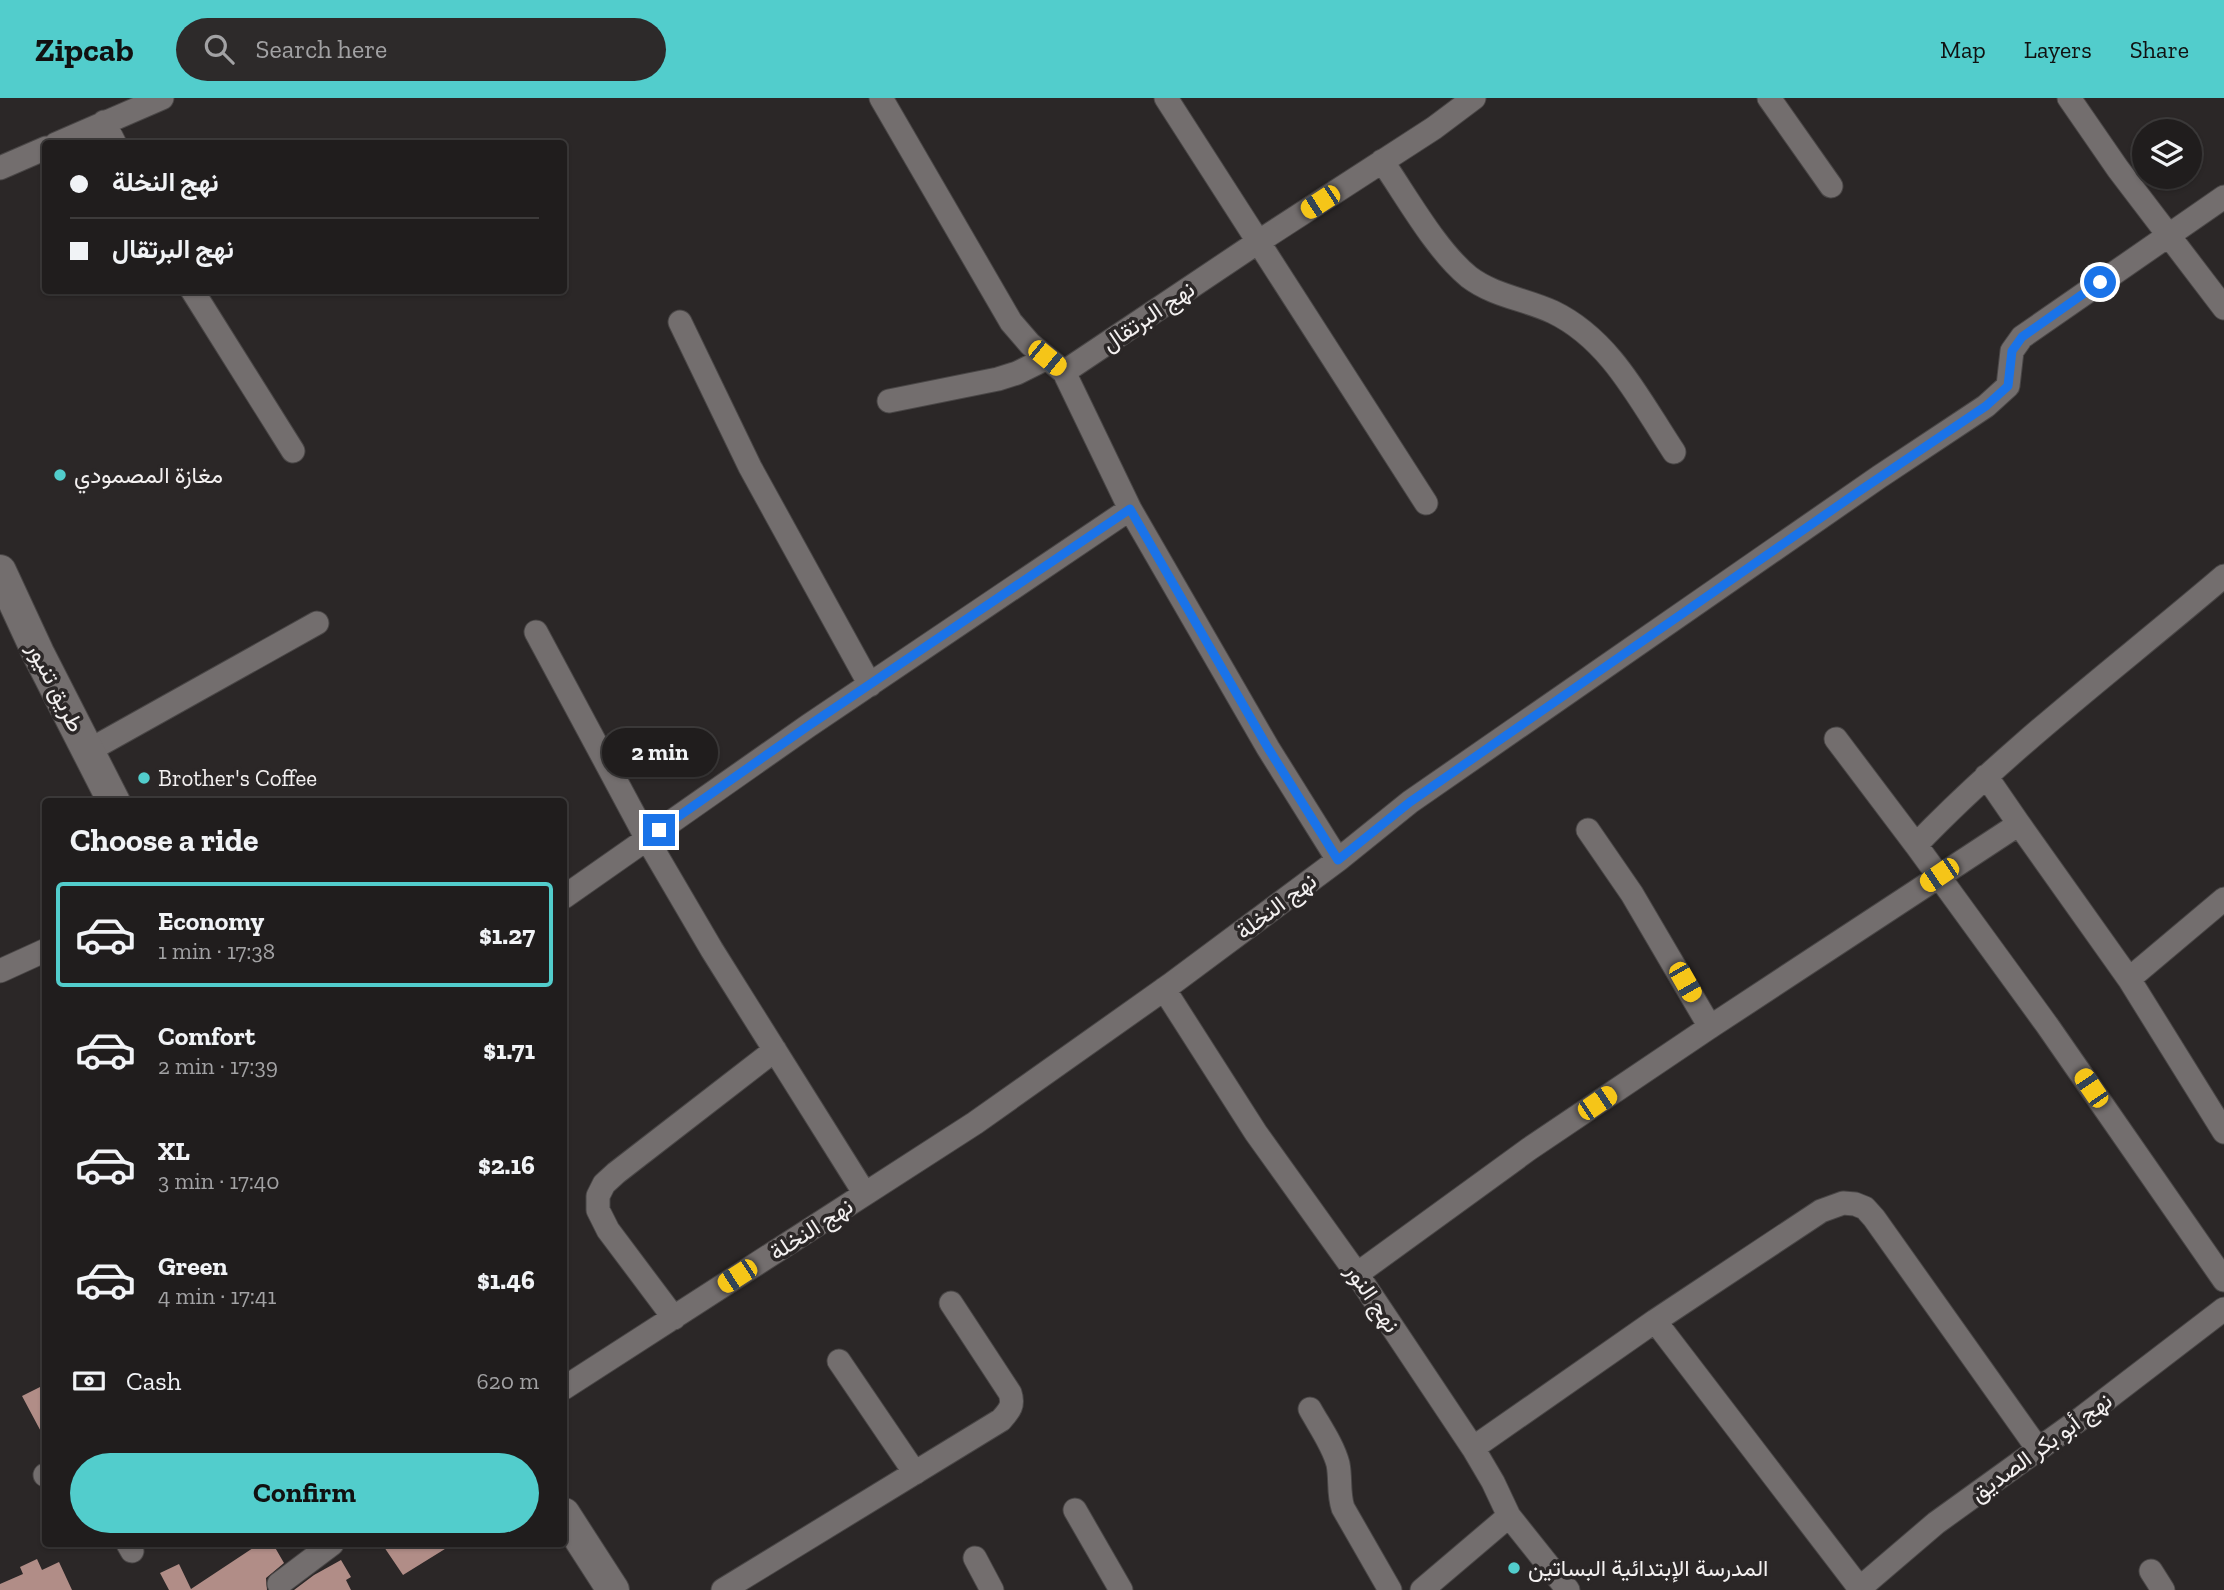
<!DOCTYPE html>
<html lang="en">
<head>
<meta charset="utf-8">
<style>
  :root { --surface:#201d1d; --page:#2d2a2a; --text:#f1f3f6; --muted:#a2a2a4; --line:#3d3b3b; --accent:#52cdcc }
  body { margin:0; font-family:"Zilla Slab",Vazirmatn,serif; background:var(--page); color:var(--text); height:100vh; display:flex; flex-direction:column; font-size:26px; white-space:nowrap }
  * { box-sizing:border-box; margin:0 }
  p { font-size:23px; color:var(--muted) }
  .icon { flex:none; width:38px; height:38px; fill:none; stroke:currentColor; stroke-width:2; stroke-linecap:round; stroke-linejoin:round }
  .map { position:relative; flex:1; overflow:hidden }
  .side { position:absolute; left:42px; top:700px; width:525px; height:749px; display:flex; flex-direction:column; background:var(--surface); border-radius:7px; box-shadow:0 2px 5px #0004,0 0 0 2px var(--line) }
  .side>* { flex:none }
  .top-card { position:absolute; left:42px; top:42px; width:525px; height:154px; border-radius:7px; box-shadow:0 2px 5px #0004,0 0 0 2px var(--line); display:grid; align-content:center; height:154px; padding:0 28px; background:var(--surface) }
  .buttons { position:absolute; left:2132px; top:21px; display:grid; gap:14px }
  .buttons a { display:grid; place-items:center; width:70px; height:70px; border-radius:50%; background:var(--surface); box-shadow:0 2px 5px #0004,0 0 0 2px var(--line); font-size:35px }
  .end { position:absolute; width:32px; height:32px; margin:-16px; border:9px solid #1a73e8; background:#fff; box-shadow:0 0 0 4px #fff }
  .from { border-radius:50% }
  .bubble { position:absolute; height:49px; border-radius:24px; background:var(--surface); box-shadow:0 2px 5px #0004,0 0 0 2px var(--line); font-size:23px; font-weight:800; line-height:49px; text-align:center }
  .car { position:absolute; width:21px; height:42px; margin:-21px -10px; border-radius:9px; box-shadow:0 0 5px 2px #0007; background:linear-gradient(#f5c518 24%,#345 0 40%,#f5c518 0 76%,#345 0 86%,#f5c518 0) }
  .top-card b { display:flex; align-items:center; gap:24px; height:66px; font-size:26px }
  .top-card b+b { border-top:2px solid var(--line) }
  .top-card i { width:18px; height:18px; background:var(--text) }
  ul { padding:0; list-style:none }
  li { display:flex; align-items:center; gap:21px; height:105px; margin:0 14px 10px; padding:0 14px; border:4px solid transparent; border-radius:7px }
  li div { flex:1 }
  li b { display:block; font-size:26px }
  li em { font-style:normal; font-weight:800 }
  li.on { border-color:var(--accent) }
  li>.icon { width:63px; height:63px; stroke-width:1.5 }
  h2 { padding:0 28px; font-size:32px; line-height:84px }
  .pay { display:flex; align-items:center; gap:18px; height:77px; padding:0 28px; font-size:26px }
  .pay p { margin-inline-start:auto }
  .primary-button { display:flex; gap:14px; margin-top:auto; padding:14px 28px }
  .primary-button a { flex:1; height:80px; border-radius:42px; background:var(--accent); color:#111; font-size:28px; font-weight:800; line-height:80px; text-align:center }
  header { display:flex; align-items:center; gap:42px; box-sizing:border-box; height:98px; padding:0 35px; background:var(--accent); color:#111 }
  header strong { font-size:33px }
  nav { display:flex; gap:38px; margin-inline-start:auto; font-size:24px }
  .search { width:490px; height:63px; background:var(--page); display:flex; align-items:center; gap:18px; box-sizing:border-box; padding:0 24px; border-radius:38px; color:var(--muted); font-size:26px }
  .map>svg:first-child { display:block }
</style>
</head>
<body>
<header>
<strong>Zipcab</strong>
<div class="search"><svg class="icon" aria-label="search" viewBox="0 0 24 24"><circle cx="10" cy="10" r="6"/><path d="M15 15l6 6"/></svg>Search here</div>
<nav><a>Map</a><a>Layers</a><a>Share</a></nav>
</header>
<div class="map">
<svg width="2224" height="1492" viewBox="0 0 2224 1492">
  <rect width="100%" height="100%" fill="#2b2727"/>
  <path fill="#b18d87" d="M46 1286V1343L22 1298Z
    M259 1446H273L284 1465 266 1480 267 1492H169L160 1475 179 1466 191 1491Z
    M382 1446H453L403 1477Z
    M37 1461 42 1472 59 1464 72 1492H0V1486L23 1476 20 1469Z
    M341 1462 351 1479 346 1482 351 1492H294L314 1477Z"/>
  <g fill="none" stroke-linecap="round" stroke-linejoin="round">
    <defs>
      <path id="street" d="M881 0 1011 224 1030 246 1064 274
        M1166 0 1426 405
        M1769 0 1831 88
        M2069 0 2118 71 2224 210
        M104 24 115 46
        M56 46 162 0
        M1382 63C1407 99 1436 152 1469 179 1494 198 1525 201 1553 214 1611 242 1640 303 1674 354
        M0 70 46 50
        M192 192 293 353
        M680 224 750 369 870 587
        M889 303 998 281 1017 275 1047 260
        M1130 411 1268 650 1338 762
        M536 534 647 741 712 852 865 1096
        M1836 641 1916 747C2011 648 2120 567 2224 478
        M88 653 317 525
        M1986 678 2019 726
        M1588 732 1632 796 1710 929
        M1916 747 2047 927 2224 1182
        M564 799 808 628 1130 411 1064 274 1258 144 1434 30 1474 0
        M0 873 46 852
        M2129 881 2224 801
        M1164 891 1256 1035 1357 1176 1473 1350 1493 1384 1509 1418 1422 1492
        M1357 1176 1529 1051 1710 929 2019 726 2129 881 2224 1034
        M674 1220 608 1132 598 1112V1098L604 1086 616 1075 775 952
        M1655 1223 1821 1113 1843 1105 1855 1106 1865 1110 1874 1120 2038 1351
        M839 1263 915 1375
        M564 1290 975 1025 1170 887 1338 762 1410 704 1879 379 1986 308 2008 288 2012 253 2022 239 2224 99
        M1310 1311C1320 1329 1333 1347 1338 1366 1341 1381 1338 1395 1343 1410L1390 1492
        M1473 1350 1655 1223 1861 1492
        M45 1377H46
        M1075 1412 1121 1492
        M1509 1418 1568 1492
        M128 1446 132 1453
        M975 1460 992 1492
        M2151 1473 2163 1492
        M279 1486 332 1446
        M1860 1490 1936 1425 2083 1319 2224 1211
        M723 1492 1001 1322C1010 1312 1014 1307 1010 1295L951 1205"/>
      <path id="secondary" d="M0 473 38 555 114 704
        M564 1416 613 1492"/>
    </defs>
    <use href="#street" stroke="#494646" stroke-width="25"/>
    <use href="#secondary" stroke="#494646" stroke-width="34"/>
    <use href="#street" stroke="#736e6e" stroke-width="23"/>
    <use href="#secondary" stroke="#736e6e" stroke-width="32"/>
  </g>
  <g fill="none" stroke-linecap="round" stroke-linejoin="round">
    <path stroke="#1a73e8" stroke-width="9" d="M659 732 808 628 1130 411 1268 650 1338 762 1410 704 1858 394 1986 308 2008 288 2012 253 2022 239 2100 184"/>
  </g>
  <g fill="#52cdcc" stroke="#2b2727" stroke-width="2.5">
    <circle cx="60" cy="377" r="7"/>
    <circle cx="144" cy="680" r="7"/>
    <circle cx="1514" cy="1470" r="7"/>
  </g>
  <g text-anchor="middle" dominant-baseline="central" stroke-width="7" stroke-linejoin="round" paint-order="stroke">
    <g font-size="23" fill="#f3f0f0" stroke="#2b2727">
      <text transform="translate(1148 218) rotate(-34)">نهج البرتقال</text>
      <text transform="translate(56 589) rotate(63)">طريق تنيور</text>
      <text transform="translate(1276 808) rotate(-37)">نهج النخلة</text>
      <text transform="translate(811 1131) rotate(-33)">نهج النخلة</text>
      <text transform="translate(1373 1200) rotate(56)">نهج النور</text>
      <text transform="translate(2041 1349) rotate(-36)">نهج أبو بكر الصديق</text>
    </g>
    <g font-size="23" fill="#f3f0f0" stroke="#2b2727" text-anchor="start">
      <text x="74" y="377">مغازة المصمودي</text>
      <text x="158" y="680">Brother's Coffee</text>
      <text x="1528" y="1470">المدرسة الإبتدائية البساتين</text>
    </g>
  </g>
</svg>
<div class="buttons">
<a><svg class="icon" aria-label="layers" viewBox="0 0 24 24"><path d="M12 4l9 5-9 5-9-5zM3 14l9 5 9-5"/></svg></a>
</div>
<i class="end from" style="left:2100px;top:184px"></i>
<i class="end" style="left:659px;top:732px"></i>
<div class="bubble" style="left:602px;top:630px;width:116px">2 min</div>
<i class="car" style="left:1320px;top:104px;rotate:237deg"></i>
<i class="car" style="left:1047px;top:260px;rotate:129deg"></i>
<i class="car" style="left:1939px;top:777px;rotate:236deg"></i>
<i class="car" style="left:1685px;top:884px;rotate:150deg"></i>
<i class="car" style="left:2091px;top:990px;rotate:326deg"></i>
<i class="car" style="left:1597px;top:1005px;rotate:56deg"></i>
<i class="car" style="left:737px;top:1178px;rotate:237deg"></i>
<div class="top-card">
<b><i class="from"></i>نهج النخلة</b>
<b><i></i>نهج البرتقال</b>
</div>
<section class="side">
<h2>Choose a ride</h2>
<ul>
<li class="on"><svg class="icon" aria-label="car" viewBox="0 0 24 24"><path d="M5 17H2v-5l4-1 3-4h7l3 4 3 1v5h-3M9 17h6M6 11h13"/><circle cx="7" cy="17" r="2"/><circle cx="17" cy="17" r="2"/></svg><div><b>Economy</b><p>1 min · 17:38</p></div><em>$1.27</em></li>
<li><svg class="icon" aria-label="car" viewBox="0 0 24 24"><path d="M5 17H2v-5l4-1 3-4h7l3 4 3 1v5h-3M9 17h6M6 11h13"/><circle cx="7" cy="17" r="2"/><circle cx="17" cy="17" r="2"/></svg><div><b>Comfort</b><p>2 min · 17:39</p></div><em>$1.71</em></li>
<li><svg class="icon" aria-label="car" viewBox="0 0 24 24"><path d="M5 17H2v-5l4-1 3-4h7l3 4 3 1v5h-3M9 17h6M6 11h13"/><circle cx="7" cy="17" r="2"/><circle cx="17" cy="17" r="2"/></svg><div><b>XL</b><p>3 min · 17:40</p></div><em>$2.16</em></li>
<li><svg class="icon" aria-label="car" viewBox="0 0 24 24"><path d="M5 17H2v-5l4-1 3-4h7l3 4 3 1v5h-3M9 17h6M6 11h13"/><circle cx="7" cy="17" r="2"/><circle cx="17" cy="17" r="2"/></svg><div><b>Green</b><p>4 min · 17:41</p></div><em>$1.46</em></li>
</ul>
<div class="pay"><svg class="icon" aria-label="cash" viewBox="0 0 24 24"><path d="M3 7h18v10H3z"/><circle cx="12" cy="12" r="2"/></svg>Cash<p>620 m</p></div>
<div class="primary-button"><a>Confirm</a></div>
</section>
</div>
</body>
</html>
